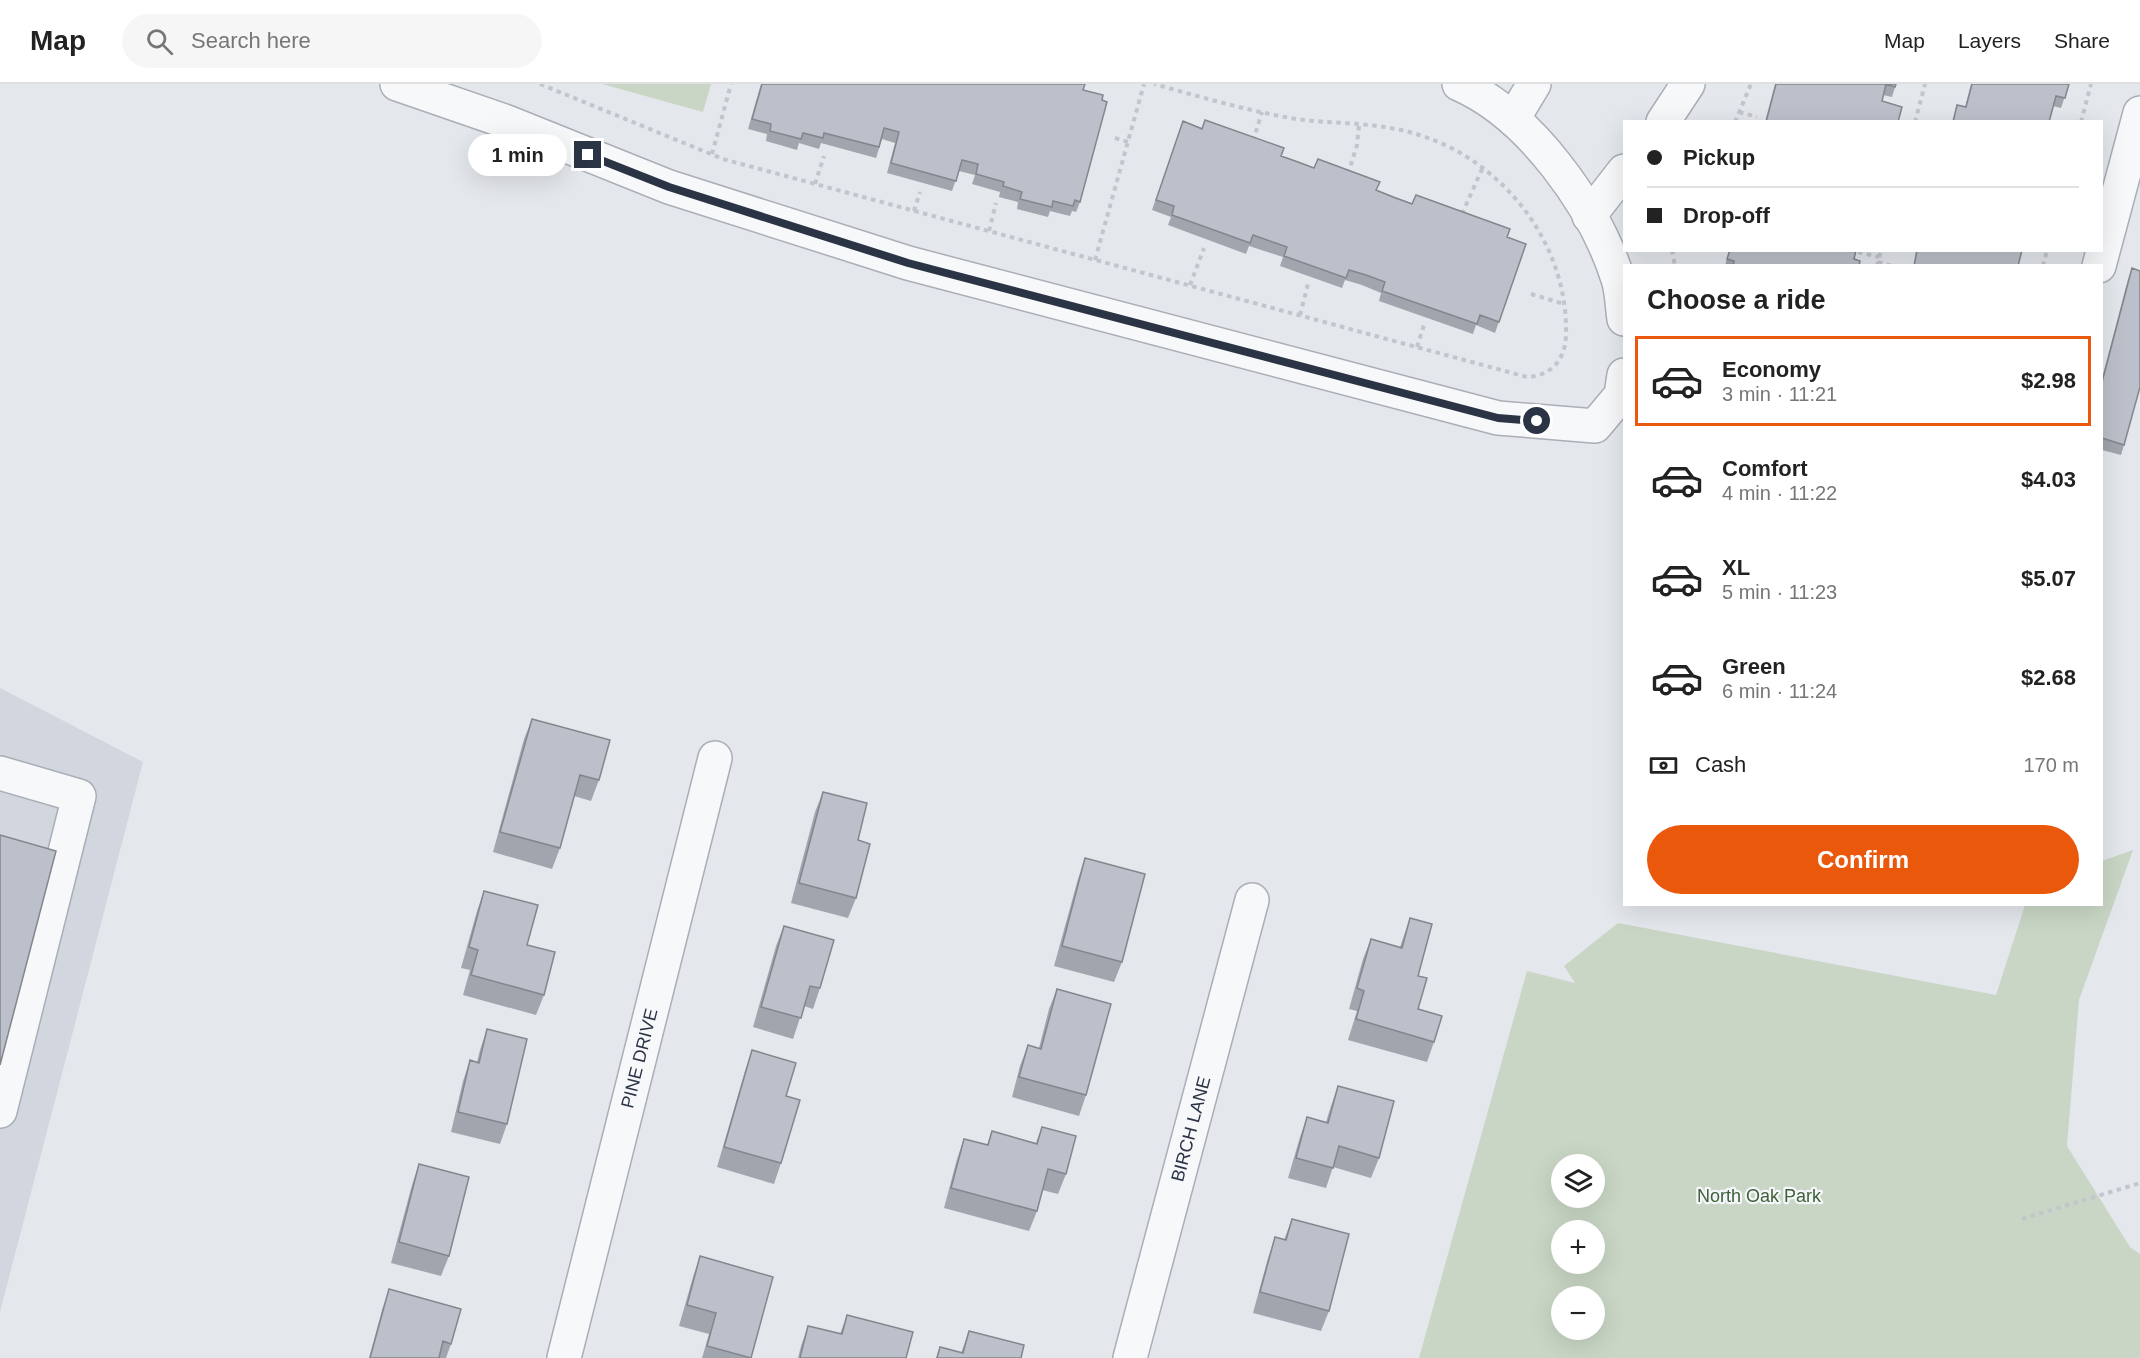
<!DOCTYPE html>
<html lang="en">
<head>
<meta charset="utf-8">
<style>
  :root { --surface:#fff; --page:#f6f6f6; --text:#222; --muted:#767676; --line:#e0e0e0; --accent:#ea580c }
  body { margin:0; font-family:Helvetica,sans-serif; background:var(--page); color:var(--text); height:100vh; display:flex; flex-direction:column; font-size:22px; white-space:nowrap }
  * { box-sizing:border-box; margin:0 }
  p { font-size:20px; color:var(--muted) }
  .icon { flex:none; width:33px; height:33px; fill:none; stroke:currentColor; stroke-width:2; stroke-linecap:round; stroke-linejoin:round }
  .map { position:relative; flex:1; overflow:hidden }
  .sheet { position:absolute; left:1623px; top:180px; width:480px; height:642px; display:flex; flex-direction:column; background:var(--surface); border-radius:0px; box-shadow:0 6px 24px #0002 }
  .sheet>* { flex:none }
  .top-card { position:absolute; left:1623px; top:36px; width:480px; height:132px; border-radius:0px; box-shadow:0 6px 24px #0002; display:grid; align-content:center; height:132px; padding:0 24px; background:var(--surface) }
  .fabs { position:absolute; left:1551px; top:1070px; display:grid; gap:12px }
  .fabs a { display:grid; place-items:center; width:54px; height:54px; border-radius:50%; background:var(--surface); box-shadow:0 6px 24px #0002; font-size:30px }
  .end { position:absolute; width:27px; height:27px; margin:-14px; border:8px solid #2b3445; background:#fff; box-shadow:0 0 0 3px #fff }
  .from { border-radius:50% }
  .bubble { position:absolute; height:42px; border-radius:21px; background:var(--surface); box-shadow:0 6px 24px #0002; font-size:20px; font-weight:700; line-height:42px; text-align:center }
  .top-card b { display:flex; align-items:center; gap:21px; height:57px; font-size:22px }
  .top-card b+b { border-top:2px solid var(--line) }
  .top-card i { width:15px; height:15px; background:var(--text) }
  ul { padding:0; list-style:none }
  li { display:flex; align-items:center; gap:18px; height:90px; margin:0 12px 9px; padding:0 12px; border:3px solid transparent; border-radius:0px }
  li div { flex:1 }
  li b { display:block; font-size:22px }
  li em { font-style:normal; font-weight:700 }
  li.active { border-color:var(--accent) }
  li>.icon { width:54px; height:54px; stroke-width:1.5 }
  h2 { padding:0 24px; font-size:27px; line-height:72px }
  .pay { display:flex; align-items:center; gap:15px; height:66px; padding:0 24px; font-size:22px }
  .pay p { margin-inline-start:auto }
  .action { display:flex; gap:12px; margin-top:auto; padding:12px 24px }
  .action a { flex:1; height:69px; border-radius:36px; background:var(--accent); color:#fff; font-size:24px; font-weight:700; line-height:69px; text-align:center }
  header { display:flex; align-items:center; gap:36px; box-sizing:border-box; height:84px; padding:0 30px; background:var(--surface); border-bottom:2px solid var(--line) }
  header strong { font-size:28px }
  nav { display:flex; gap:33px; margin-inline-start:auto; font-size:21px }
  .search { width:420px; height:54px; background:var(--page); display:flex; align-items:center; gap:15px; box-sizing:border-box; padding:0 21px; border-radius:33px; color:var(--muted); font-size:22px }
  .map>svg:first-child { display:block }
</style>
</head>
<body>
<header>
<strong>Map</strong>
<div class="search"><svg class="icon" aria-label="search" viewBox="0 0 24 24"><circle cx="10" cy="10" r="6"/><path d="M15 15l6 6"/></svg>Search here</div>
<nav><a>Map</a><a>Layers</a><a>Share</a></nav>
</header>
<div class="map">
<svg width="2140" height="1274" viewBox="0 0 2140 1274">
  <rect width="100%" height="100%" fill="#e4e7ec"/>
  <path fill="#d2d6de" d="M0 604 143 678 0 1228Z"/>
  <path fill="#c9d6c5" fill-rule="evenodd" d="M602 0H711L703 28Z
    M2133 766 2079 916 2067 1062 2130 1163 2140 1170V1274H1419L1527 887 1575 899 1564 882 1618 839 1996 911 2025 821 2102 820V777ZM1562 1080H1594V1113H1562ZM1562 1146H1594V1179H1562ZM1562 1212H1594V1245H1562Z"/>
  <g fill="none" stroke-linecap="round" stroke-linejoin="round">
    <defs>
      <g id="minor">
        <path d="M397 0 507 38 669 103 908 179 1498 334 1595 342 1621 311 1624 291"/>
        <path d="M1459 0C1530 31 1595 122 1618 195 1622 207 1622 222 1624 235"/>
        <path d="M1513 35 1534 0"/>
        <path d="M1663 38 1688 0"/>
        <path d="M1589 132 1624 87"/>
        <path d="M2099 182 2140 29"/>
        <path d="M0 689 79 712 0 1027"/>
        <path id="s1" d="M564 1274 715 674"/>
        <path id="s2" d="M1130 1274 1252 816"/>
      </g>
    </defs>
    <use href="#minor" stroke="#a9aeb7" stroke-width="36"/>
    <path stroke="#c2c5cb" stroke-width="4" stroke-dasharray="4.5 4.5" stroke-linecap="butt" d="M540 0 723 75 1527 293C1551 292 1565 276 1566 252 1569 157 1499 71 1409 48 1372 38 1333 40 1296 35 1248 27 1201 13 1154 0
      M1739 28 1757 33
      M1735 38 1751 0
      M1915 38 1925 0
      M2081 38 2091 0
      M1115 54 1128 58
      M1253 57 1262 28
      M712 70 731 0
      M1348 90 1357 61 1359 41
      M815 100 824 72
      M914 127 920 108
      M1462 130 1483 83
      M989 147 996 119
      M1672 166 1675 182
      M1858 168 1879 173
      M1095 176 1144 0
      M1878 178 1892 182
      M1877 182 1881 166
      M2043 182 2047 166
      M1190 201 1204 164
      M1531 210 1564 220
      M1300 231 1308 200
      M1417 263 1424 241
      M2022 1135 2140 1099"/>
    <use href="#minor" stroke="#f7f8fa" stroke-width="33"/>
  </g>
  <path fill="#a1a5ae" d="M761 0H1085L1083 6 1080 118 1076 128 1072 127 1070 132 1050 127 1048 133 1017 125 1018 118 999 113 1000 108 972 100 975 91 959 87 952 107 887 89 895 59 882 55 876 74 821 59 819 65 799 59 797 66 766 57 767 50 748 45Z
    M1775 0H1896L1892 13 1883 11 1882 17 1898 38H1765Z
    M1971 0H2069L2061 24 2053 22 2049 38H1952L1957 21 1965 23Z
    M1183 37 1526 160 1495 249 1476 241 1473 250 1379 217 1381 209 1362 201 1345 196 1342 204 1280 182 1283 173 1249 162 1246 170 1168 141 1171 133 1152 126Z
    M1729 166H1856L1854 175 1859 182H1725Z
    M2132 184 2124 361 2121 371 2102 366V294L2128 195Z
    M532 635 599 696 591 717 574 712 560 764 552 785 493 768 524 655Z
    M823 708 858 756 856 814 848 834 791 819 815 728Z
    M1085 774 1122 878 1114 898 1054 882 1078 795Z
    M484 807 527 861 544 911 536 931 463 911 470 886 461 884 477 827Z
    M1410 834 1418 892V925L1434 958 1427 978 1348 956 1357 927 1349 925 1363 875 1371 855 1400 863Z
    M784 842 820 904 813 925 804 922 793 955 753 943 776 862Z
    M1057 905 1086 1011 1079 1032 1012 1013 1020 982 1028 961 1039 964 1049 925Z
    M487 945 507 1040 500 1060 451 1048 463 997 470 976 477 978 480 966Z
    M752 966 786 1012 781 1079 774 1100 717 1083 745 987Z
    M1338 1002 1379 1074 1371 1094 1333 1083 1326 1104 1288 1094 1300 1053 1307 1033 1326 1038 1331 1022Z
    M1042 1043 1066 1090 1058 1110 1042 1106 1037 1127 1029 1147 944 1124 957 1075 964 1055 987 1061 992 1047 1036 1059Z
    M419 1080 449 1172 441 1192 391 1179 412 1101Z
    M1292 1135 1329 1227 1321 1247 1253 1229 1268 1174 1275 1153 1284 1156Z
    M700 1172 751 1274H702L709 1250 679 1242 693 1193Z
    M389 1205 451 1260 446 1274H369L382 1226Z
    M847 1231 906 1274H798L801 1262 808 1242 840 1250Z
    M969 1247 1021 1274H936L940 1263 961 1269Z"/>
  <path fill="#bbc0ca" stroke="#83868d" stroke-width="1.5" d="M762 0H1085L1083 6 1103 11 1102 16 1107 18 1080 118 1075 116 1073 122 1053 117 1052 123 1020 115 1022 108 1003 102 1004 98 976 90 978 80 962 76 956 97 891 79 899 48 884 44 879 63 824 49 823 54 803 49 801 55 770 47 771 40 752 35Z
    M1776 0H1896L1895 3 1886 0 1882 17 1902 23 1898 38H1766Z
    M1972 0H2069L2065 14 2056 12 2049 38H1953L1957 21 1966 23Z
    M1205 36 1284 64 1281 72 1298 78 1314 84 1318 75 1380 98 1376 106 1393 113 1412 120 1416 111 1510 145 1507 153 1526 160 1499 238 1480 231 1477 240 1382 207 1385 198 1366 191 1349 186 1346 194 1284 172 1287 163 1253 151 1250 159 1172 131 1174 122 1156 116 1183 37 1202 45Z
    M1730 166H1856L1854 175 1860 177 1859 182H1733L1734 177 1727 175Z
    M1917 166H2022L2018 182H1914Z
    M2132 184 2140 187V303L2124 361 2102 354V298Z
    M532 635 610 656 599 696 580 691 560 764 500 748Z
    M823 708 867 719 858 756 870 760 856 814 799 799Z
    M0 751 56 767 0 981Z
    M1085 774 1145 790 1122 878 1062 862Z
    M484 807 538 821 527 861 555 868 544 911 471 891 478 866 469 863Z
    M1410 834 1432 840 1418 892 1427 894 1418 925 1442 932 1434 958 1356 935 1364 907 1357 904 1371 855 1402 864Z
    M784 842 834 856 820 904 810 902 801 934 761 923Z
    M1057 905 1111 920 1086 1011 1019 993 1028 961 1041 965Z
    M487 945 527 955 507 1040 458 1028 470 976 479 979Z
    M752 966 796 979 786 1012 800 1016 781 1079 724 1063Z
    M1338 1002 1394 1017 1379 1074 1339 1062 1333 1084 1296 1074 1307 1033 1328 1039Z
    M1042 1043 1076 1052 1066 1090 1048 1085 1037 1127 951 1104 964 1055 988 1061 992 1047 1037 1060Z
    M419 1080 469 1093 449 1172 399 1158Z
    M1292 1135 1349 1150 1329 1227 1260 1208 1275 1153 1286 1156Z
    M700 1172 773 1193 751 1274 707 1262 716 1229 687 1221Z
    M389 1205 461 1225 451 1260 443 1257 439 1274H370Z
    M847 1231 913 1248 906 1274H800L808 1242 842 1250Z
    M969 1247 1024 1261 1021 1274H937L940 1263 963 1269Z"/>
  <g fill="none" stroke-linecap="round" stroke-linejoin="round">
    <path stroke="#2b3445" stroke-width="8" d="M588 71 669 103 908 179 1498 334 1537 337"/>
  </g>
  <g text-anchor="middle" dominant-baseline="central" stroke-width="4.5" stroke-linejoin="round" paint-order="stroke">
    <g font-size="18" fill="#2b3445" stroke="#f4f6f9">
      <text stroke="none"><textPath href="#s1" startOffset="309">PINE DRIVE</textPath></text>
      <text stroke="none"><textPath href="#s2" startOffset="237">BIRCH LANE</textPath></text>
    </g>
    <g font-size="18" fill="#3f6138" stroke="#f4f6f9">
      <text x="1759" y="1112">North Oak Park</text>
    </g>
  </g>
</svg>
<div class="fabs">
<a><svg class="icon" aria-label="layers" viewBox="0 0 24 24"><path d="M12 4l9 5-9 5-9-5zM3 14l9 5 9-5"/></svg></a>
<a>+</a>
<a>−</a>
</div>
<i class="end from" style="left:1537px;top:337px"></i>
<i class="end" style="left:588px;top:71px"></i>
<div class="bubble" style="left:468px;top:50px;width:99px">1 min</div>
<div class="top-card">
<b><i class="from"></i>Pickup</b>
<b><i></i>Drop-off</b>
</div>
<section class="sheet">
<h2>Choose a ride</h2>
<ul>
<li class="active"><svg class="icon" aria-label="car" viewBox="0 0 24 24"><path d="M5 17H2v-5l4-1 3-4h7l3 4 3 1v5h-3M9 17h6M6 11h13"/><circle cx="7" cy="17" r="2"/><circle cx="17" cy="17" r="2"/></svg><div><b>Economy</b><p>3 min · 11:21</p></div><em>$2.98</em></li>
<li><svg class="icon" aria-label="car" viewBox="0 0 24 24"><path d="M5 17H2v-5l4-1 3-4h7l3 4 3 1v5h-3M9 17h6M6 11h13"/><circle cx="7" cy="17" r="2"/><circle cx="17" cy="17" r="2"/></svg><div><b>Comfort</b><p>4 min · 11:22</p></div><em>$4.03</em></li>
<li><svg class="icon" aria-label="car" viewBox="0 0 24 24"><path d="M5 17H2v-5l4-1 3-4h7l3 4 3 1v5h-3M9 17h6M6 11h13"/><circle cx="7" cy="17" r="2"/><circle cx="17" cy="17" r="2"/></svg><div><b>XL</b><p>5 min · 11:23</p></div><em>$5.07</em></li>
<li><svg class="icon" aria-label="car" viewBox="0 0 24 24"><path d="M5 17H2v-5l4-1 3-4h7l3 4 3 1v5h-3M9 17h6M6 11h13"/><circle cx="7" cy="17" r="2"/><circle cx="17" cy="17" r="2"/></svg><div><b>Green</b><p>6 min · 11:24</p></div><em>$2.68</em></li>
</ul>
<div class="pay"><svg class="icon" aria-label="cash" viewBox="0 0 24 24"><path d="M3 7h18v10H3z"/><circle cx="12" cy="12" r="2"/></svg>Cash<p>170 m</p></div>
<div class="action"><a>Confirm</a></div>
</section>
</div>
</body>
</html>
